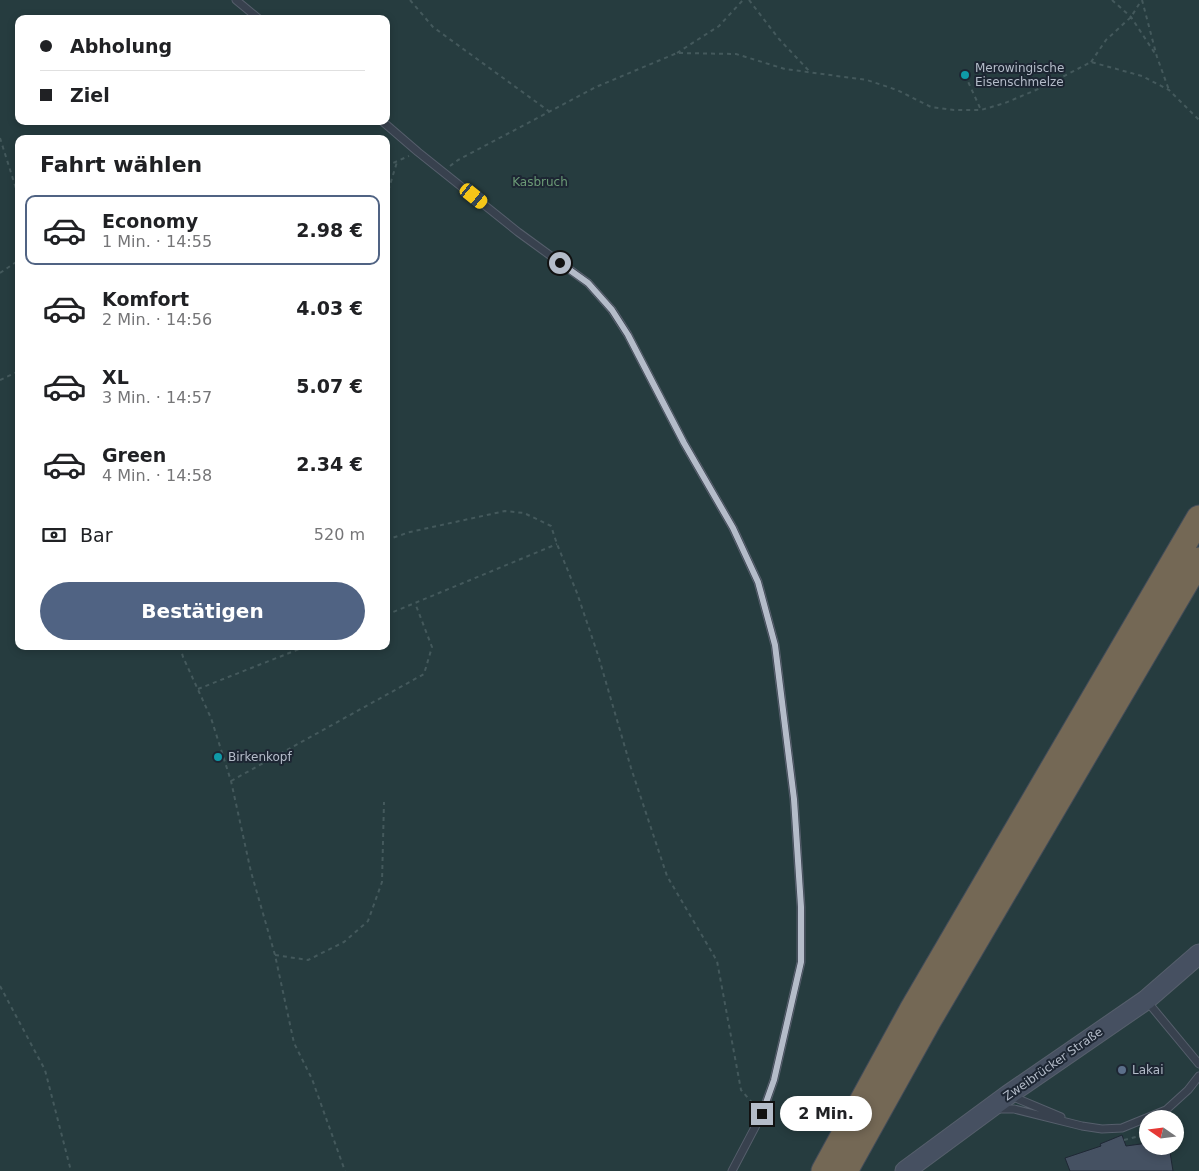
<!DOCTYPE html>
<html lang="de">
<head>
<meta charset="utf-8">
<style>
  :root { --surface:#fff; --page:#f2f2f2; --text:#202124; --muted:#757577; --line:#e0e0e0; --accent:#506383 }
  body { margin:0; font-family:"DejaVu Sans",sans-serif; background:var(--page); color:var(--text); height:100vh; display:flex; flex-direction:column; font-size:19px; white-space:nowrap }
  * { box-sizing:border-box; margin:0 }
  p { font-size:16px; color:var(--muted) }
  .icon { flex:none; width:28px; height:28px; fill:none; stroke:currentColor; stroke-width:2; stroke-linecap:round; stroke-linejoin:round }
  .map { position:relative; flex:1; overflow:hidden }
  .panel { position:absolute; left:15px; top:135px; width:375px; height:515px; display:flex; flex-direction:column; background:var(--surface); border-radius:10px; box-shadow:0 2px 8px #0003 }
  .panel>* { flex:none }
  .hud { position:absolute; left:15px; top:15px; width:375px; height:110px; border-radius:10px; box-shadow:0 2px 8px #0003; display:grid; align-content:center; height:110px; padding:0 25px; background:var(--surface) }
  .needle { width:32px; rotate:284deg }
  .buttons { position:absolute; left:1139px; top:1110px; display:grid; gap:10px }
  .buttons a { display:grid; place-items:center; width:45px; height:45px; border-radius:50%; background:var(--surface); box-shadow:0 2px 8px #0003; font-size:25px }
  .end { position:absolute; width:22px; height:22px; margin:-11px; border:6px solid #b4bcc9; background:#111; box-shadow:0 0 0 2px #111 }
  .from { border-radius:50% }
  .bubble { position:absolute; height:35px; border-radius:18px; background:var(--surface); box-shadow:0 2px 8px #0003; font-size:16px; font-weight:800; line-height:35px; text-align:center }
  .car { position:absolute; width:15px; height:30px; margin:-15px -8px; border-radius:6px; box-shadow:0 0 4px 1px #0007; background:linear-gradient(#f5c518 24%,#345 0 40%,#f5c518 0 76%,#345 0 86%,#f5c518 0) }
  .hud b { display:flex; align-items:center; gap:18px; height:48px; font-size:19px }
  .hud b+b { border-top:1px solid var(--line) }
  .hud i { width:12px; height:12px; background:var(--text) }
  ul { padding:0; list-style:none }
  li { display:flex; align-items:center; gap:15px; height:70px; margin:0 10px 8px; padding:0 15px; border:2px solid transparent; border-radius:10px }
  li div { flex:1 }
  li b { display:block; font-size:19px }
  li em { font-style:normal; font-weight:800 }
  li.on { border-color:var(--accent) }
  li>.icon { width:45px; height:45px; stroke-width:1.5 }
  h2 { padding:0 25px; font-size:22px; line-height:60px }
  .pay { display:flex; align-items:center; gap:12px; height:55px; padding:0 25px; font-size:19px }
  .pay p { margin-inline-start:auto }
  .primary-button { display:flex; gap:10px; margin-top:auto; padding:10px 25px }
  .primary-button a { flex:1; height:58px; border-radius:30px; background:var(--accent); color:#fff; font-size:20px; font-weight:800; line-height:58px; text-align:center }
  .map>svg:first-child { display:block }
</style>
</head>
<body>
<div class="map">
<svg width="1199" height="1171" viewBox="0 0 1199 1171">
  <rect width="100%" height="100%" fill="#242f3e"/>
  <path fill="#263c3f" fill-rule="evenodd" d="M0 0H1199V1171H0ZM19 19H386V121H19ZM19 139H386V646H19ZM1148 1119H1175V1146H1148Z"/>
  <path fill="#455162" stroke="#1f2835" d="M1122 1135 1126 1146 1148 1143V1146H1169L1173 1171H1070L1065 1158 1101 1146 1100 1144Z"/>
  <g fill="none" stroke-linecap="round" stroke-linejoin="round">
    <defs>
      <path id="service" d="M236 0 259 19
        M382 121 418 152 518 232 588 283 612 310 628 335 684 443 733 528 758 582 775 645 794 799 801 907V962L774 1080 762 1114 732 1171
        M1146 1000 1199 1064
        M1011 1096 1061 1117
        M999 1109H1014L1082 1126 1102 1129 1122 1128 1166 1110 1188 1090 1199 1076"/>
      <path id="secondary" d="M905 1171 1008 1095 1146 1000 1199 954"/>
      <path id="motorway" d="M824 1171 913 1008 1199 518
        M845 1171 929 1020 1199 560"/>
    </defs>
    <use href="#service" stroke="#565f6c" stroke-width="9"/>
    <use href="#secondary" stroke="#565f6c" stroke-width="21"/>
    <use href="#motorway" stroke="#434c59" stroke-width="27"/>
    <path stroke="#44595c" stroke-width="2" stroke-dasharray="4 4" stroke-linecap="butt" d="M410 0 433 27 550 112
      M749 0 779 39 811 73
      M1112 0 1131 17 1156 55
      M1142 0 1157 57 1169 90
      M677 53 719 26 743 0
      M1091 62 1106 40 1131 17 1141 1
      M965 75 981 110
      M0 138 19 198
      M386 166 409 156
      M450 166 458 160 596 87 677 53 736 54 785 69 867 80 897 90 931 107 954 110H981L1005 103 1043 87 1091 62 1142 76 1169 90 1199 120
      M386 198 397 162
      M0 273 19 260
      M0 380 19 371
      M386 540 410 532 505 511 524 513 551 526 557 544 577 593 598 655 631 768 667 876 717 961 741 1090 755 1106
      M386 615 557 544
      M180 646 183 657 211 718 231 781 251 872 275 955 294 1043 312 1079 345 1171
      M198 689 307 646
      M231 781 424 674 432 647 415 603
      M275 955 308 960 344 942 368 921 382 882 384 802
      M0 986 45 1070 71 1171
      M1124 1140 1148 1134"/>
    <use href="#service" stroke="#38414e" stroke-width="7"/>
    <use href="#secondary" stroke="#465061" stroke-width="19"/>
    <use href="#motorway" stroke="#746855" stroke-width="25"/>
  </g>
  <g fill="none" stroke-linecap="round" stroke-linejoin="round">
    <path stroke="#b4bcc9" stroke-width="6" d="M560 263 588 283 612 310 628 335 684 443 733 528 758 582 775 645 794 799 801 907V962L774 1080 762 1114"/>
  </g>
  <g fill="#0f9aa8" stroke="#1d2633" stroke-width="2">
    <circle cx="965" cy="75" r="5"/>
    <circle cx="218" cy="757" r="5"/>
  </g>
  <circle fill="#5c6f8a" stroke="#1d2633" stroke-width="2" cx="1122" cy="1070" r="5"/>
  <g text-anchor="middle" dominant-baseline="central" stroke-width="4" stroke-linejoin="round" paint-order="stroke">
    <g font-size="12" fill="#b4bcc9" stroke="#1d2633" text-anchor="start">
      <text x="975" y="68">Merowingische<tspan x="975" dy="14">Eisenschmelze</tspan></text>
      <text x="228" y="757">Birkenkopf</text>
      <text x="1132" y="1070">Lakai</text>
    </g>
    <g font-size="12" fill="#6b9a76" stroke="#1d2633">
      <text x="540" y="182">Kasbruch</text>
    </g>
    <g font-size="12" fill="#b4bcc9" stroke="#1d2633">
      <text transform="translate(1053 1064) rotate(-35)">Zweibrücker Straße</text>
    </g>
  </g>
</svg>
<div class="buttons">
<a><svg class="needle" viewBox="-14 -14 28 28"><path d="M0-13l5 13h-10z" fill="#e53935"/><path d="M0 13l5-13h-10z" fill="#757577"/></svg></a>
</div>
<i class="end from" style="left:560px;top:263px"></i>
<i class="end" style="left:762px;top:1114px"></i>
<div class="bubble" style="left:780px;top:1096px;width:92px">2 Min.</div>
<i class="car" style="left:474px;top:196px;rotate:129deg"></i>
<div class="hud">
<b><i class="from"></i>Abholung</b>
<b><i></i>Ziel</b>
</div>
<section class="panel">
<h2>Fahrt wählen</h2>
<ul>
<li class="on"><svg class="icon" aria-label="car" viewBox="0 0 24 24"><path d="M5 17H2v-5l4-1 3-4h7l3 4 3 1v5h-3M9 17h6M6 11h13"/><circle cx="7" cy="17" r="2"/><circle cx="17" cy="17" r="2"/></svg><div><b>Economy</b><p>1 Min. · 14:55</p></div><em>2.98 €</em></li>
<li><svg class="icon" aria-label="car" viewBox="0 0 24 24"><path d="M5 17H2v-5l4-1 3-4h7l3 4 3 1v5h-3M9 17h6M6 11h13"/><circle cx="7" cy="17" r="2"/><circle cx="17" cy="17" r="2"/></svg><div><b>Komfort</b><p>2 Min. · 14:56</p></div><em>4.03 €</em></li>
<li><svg class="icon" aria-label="car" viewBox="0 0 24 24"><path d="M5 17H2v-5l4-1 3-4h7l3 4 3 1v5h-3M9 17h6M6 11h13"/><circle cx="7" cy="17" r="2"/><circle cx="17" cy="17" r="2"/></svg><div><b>XL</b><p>3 Min. · 14:57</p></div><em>5.07 €</em></li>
<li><svg class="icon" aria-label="car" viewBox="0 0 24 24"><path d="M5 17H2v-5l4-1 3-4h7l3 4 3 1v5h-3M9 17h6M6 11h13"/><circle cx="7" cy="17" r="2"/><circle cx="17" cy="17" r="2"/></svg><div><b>Green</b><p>4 Min. · 14:58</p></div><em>2.34 €</em></li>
</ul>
<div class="pay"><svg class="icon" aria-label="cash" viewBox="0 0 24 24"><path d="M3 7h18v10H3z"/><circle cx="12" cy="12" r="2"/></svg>Bar<p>520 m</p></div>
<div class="primary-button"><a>Bestätigen</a></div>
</section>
</div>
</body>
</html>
